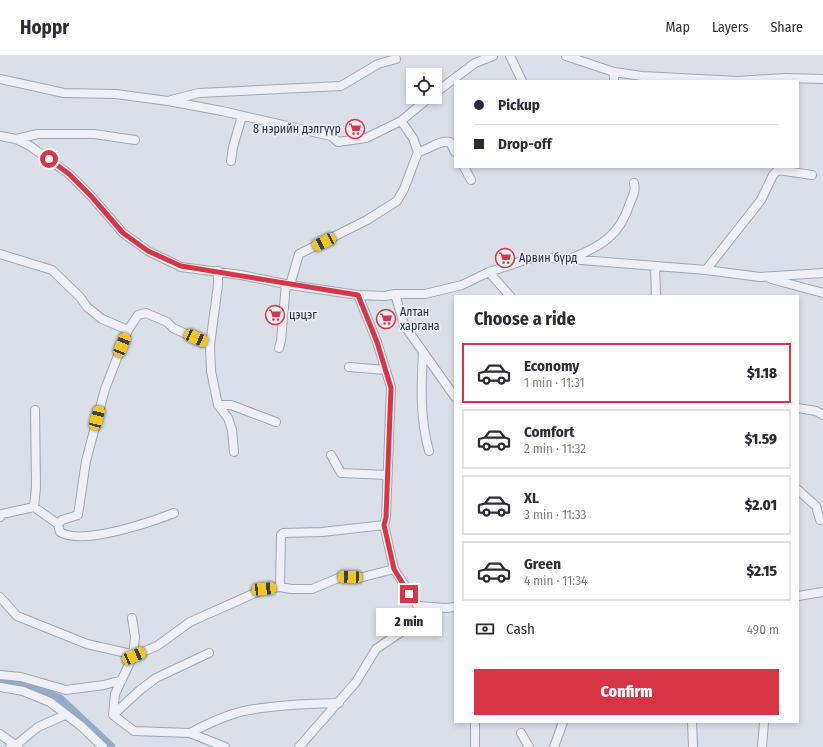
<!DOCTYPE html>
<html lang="en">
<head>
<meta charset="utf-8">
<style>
  :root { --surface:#fff; --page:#f2f2f3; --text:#2b2b33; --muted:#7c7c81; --line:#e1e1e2; --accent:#d73545 }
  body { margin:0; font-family:"Fira Sans Condensed",sans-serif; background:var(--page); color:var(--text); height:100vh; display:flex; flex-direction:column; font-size:15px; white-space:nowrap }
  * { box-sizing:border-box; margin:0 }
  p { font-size:13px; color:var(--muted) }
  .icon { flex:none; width:22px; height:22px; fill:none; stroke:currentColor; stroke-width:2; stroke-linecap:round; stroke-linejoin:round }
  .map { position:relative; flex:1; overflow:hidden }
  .side { position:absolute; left:454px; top:239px; width:345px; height:428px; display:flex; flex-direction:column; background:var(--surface); border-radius:0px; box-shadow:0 2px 6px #0003 }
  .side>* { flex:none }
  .top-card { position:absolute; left:454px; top:24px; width:345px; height:88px; border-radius:0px; box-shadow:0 2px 6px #0003; display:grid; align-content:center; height:88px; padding:0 20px; background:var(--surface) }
  .controls { position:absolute; left:406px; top:12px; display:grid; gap:8px }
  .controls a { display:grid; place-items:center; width:36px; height:36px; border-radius:0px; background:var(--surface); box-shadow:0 2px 6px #0003; font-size:20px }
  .end { position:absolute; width:18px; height:18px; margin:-9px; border:5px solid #d73545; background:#fff; box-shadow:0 0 0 2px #fff }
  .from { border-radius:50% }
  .bubble { position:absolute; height:28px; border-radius:0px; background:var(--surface); box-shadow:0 2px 6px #0003; font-size:13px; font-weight:800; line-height:28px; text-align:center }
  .car { position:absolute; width:12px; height:24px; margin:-12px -6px; border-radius:5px; box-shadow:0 0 3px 1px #0007; background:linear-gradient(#f5c518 24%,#345 0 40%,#f5c518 0 76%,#345 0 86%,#f5c518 0) }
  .top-card b { display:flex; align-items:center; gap:14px; height:38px; font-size:15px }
  .top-card b+b { border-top:1px solid var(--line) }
  .top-card i { width:10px; height:10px; background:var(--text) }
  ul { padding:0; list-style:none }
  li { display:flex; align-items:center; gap:12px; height:60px; margin:0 8px 6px; padding:0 12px; border:2px solid var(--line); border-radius:0px }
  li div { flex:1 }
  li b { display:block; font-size:15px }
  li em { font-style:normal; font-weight:800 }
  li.current { border-color:var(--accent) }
  li>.icon { width:36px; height:36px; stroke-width:1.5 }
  h2 { padding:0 20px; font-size:18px; line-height:48px }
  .pay { display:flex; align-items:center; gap:10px; height:44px; padding:0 20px; font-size:15px }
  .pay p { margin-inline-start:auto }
  .primary-button { display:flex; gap:8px; margin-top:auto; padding:8px 20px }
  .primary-button a { flex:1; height:46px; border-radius:0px; background:var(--accent); color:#fff; font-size:16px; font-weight:800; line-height:46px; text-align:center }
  header { display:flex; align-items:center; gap:24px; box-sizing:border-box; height:56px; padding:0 20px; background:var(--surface); border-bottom:1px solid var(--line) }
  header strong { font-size:19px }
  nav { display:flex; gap:22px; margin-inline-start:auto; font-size:14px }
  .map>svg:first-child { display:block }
</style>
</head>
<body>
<header>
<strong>Hoppr</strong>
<nav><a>Map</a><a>Layers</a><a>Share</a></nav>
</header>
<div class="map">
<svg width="823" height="691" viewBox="0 0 823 691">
  <rect width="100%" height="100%" fill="#dbdfe7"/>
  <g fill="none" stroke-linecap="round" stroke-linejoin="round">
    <path stroke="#93abca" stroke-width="9" d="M0 625 21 627 60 643 111 691"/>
    <defs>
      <path id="minor" d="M510 0 522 25
        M566 0 614 16 642 20 738 25 785 22 823 23
        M614 16V25
        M0 23 64 37 116 38 168 45 222 55 331 80 338 86 366 82 401 65 430 41
        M435 37 475 7 493 0
        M171 44 199 37 341 30 378 8 396 3
        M0 80 16 83 30 90 69 118 91 140 123 177 148 195 181 211 241 219 290 229 358 239 385 240 395 238H425L462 229 489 216 528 203 556 202 706 214 760 221 823 217
        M16 83 38 78H94L135 84
        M418 96C429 94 438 84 450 86L455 96
        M231 105 233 91 242 60
        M464 111 471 124
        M0 198 52 214 80 241 87 251 102 263 128 274 105 333 86 405 78 459 62 464 58 468 34 451 2 458 0 461
        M572 202C602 190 620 179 630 147 633 140 636 135 634 127
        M655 210 656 240
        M706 214 761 144 773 119 778 114 812 119
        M218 215V229L210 289 211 315 218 349 228 362 232 374 234 396
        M489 216 510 240
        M771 223 823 237
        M290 229 299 198 367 164 397 145 404 133 418 96 413 82 401 65
        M395 238 404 269 455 341
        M358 239 377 286 391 331 386 461 384 469 394 513
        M128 274 138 259 146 257 167 266 173 272 210 289
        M279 292 281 285 286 228
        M423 297C421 331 420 363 429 395
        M349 311 386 314
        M218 349H231L276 366
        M798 352 816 355 823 359
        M331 399 341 417 387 419
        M798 434 816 450 820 464
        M34 451 36 431 35 354
        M58 468 60 476C82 490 151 466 174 457
        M280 531 281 479 283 477 322 476 384 469
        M798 540 823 536
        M0 541 17 560 87 588 131 598 133 600 115 638 113 659 134 675 190 677 225 691
        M132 562 135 581 133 600
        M133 600 157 590 190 566 264 533 280 531 291 533H312L341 521 359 522 394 513 418 550 446 552 455 551
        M0 619 21 621 66 634 104 629 122 624
        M0 631 23 635 50 646 81 670 103 691
        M113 659 140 634 156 622 209 597
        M692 666 693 691
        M190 677C207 668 226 659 244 655 273 649 309 648 339 647
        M521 677 529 691
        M0 678 18 691
        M10 691 16 689 38 671 65 659
        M299 691 356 626 376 593 416 566 418 550
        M475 691V666
        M554 691 563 666
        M762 691 764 666"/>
    </defs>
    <use href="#minor" stroke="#a0a6b1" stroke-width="10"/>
    <use href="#minor" stroke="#eef0f5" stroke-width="8"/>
  </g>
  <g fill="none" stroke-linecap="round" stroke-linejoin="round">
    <path stroke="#d73545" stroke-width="5" d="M49 103 69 118 91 140 123 177 148 195 181 210 358 239 377 286 391 332 386 461 384 469 394 513 409 538"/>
  </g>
  <defs>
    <symbol id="supermarket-ring" viewBox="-11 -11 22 22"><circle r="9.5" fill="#ebeef5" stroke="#d73545" stroke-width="1.5"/><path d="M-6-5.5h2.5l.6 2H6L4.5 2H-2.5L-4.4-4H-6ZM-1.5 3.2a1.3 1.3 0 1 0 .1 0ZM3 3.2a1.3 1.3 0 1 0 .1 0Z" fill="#d73545"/></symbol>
  </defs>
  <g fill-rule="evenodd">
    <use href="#supermarket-ring" x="344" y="62" width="22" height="22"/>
    <use href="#supermarket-ring" x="494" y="191" width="22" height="22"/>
    <use href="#supermarket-ring" x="264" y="248" width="22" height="22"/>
    <use href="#supermarket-ring" x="375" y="252" width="22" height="22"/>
  </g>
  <g text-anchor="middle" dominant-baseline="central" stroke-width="3.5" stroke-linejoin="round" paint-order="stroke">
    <g font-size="12" fill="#242c3e" stroke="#ebeef5" text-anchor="start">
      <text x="341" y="73" text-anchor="end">8 нэрийн дэлгүүр</text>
      <text x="519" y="202">Арвин бүрд</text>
      <text x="400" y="256">Алтан<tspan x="400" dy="14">харгана</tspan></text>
      <text x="289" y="259">цэцэг</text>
    </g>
  </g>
</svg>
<div class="controls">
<a><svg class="icon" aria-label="locate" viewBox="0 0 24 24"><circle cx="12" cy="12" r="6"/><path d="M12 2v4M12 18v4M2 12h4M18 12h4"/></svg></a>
</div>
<i class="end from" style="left:49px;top:103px"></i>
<i class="end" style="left:409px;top:538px"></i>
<div class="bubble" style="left:376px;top:552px;width:66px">2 min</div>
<i class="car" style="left:324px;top:186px;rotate:244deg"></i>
<i class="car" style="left:196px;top:282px;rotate:114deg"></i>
<i class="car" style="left:122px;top:289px;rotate:22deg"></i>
<i class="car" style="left:97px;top:362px;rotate:15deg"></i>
<i class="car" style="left:350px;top:521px;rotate:272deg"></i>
<i class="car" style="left:264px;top:533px;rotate:84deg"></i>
<i class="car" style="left:134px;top:600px;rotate:66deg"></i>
<div class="top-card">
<b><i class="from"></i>Pickup</b>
<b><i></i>Drop-off</b>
</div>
<section class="side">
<h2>Choose a ride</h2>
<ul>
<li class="current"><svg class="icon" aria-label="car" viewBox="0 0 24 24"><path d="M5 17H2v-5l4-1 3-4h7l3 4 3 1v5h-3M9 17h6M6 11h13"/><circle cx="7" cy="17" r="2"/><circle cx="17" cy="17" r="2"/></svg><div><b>Economy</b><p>1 min · 11:31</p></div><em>$1.18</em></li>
<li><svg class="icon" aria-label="car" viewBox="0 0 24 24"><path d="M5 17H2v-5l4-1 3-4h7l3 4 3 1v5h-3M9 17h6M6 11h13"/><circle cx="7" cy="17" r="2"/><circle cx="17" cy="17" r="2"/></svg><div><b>Comfort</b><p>2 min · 11:32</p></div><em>$1.59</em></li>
<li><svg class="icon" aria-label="car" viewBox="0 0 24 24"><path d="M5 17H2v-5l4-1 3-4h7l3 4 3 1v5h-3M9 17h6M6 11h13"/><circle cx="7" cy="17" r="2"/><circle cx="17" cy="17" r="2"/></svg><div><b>XL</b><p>3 min · 11:33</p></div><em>$2.01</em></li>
<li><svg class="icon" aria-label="car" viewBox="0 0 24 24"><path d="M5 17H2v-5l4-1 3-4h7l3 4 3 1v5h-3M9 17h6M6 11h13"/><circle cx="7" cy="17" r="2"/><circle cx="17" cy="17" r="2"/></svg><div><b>Green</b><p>4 min · 11:34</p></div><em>$2.15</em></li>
</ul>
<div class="pay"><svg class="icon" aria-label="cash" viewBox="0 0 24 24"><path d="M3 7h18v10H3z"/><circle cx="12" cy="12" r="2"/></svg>Cash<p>490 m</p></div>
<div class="primary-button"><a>Confirm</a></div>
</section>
</div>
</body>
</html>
